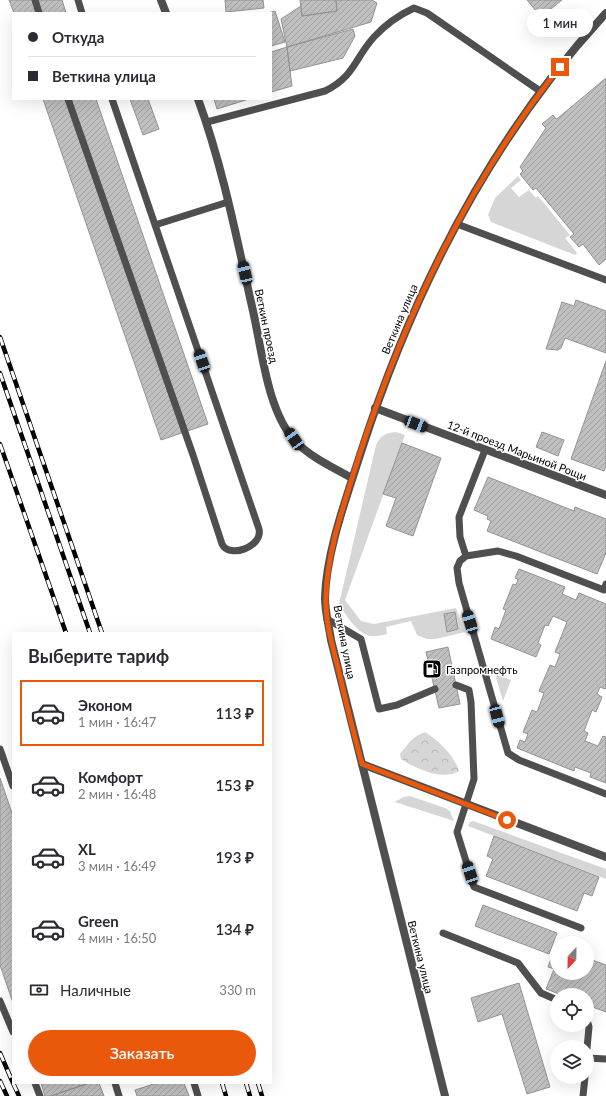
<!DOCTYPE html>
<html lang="ru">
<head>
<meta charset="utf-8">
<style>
  :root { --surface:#fff; --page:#f7f7f7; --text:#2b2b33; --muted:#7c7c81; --line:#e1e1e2; --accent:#ea580c }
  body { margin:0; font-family:Lato,sans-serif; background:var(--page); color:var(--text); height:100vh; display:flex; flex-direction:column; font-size:15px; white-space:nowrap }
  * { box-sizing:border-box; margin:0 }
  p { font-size:13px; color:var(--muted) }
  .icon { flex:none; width:22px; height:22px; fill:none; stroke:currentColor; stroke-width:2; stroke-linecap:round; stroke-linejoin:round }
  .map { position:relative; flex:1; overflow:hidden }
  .details { position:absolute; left:12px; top:632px; width:260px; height:452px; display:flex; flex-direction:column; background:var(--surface); border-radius:0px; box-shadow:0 4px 16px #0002 }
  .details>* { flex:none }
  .top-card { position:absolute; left:12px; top:12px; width:260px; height:88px; border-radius:0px; box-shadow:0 4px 16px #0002; display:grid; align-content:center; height:88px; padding:0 16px; background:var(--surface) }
  .needle { width:26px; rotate:202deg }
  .buttons { position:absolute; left:550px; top:936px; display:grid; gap:8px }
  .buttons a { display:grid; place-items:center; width:44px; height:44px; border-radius:50%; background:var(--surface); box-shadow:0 4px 16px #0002; font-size:20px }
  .end { position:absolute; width:18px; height:18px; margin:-9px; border:5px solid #ea580c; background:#fff; box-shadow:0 0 0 2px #fff }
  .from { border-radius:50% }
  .bubble { position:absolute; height:28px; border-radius:14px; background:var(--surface); box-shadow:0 4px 16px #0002; font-size:13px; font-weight:600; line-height:28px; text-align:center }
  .car { position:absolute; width:12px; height:24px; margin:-12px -6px; border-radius:5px; box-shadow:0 0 3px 1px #0007; background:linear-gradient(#222 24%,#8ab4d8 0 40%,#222 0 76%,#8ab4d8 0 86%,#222 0) }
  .top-card b { display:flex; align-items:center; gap:14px; height:38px; font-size:15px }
  .top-card b+b { border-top:1px solid var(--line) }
  .top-card i { width:10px; height:10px; background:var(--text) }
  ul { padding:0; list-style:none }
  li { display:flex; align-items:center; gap:12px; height:66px; margin:0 8px 6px; padding:0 8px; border:2px solid transparent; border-radius:0px }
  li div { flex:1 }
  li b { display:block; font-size:15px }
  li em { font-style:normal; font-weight:600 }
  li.active { border-color:var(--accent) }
  li>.icon { width:36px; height:36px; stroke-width:1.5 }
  h2 { padding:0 16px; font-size:18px; line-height:48px }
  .pay { display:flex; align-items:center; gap:10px; height:44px; padding:0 16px; font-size:15px }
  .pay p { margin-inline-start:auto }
  .button { display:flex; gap:8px; margin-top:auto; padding:8px 16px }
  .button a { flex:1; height:46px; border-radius:24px; background:var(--accent); color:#fff; font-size:16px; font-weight:600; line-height:46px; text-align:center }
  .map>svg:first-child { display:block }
</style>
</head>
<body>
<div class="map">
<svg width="606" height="1096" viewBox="0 0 606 1096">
  <defs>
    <pattern id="forest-crowns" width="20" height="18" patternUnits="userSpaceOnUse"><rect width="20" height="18" fill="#d6d6d6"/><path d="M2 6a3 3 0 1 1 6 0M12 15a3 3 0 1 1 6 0" fill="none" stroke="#b6b6b6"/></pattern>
    <pattern id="building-hatch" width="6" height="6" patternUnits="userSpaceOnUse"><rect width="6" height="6" fill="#bfbfbf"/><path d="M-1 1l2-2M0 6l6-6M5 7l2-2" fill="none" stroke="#a2a2a2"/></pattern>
  </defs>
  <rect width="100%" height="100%" fill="#fff"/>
  <path fill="#d6d6d6" d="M518 176 521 180 511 188 519 197 529 190 536 198 538 196 570 235 565 238 577 253 575 255 491 222 488 215 495 198Z
    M396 432 405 435 345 600 361 621 374 624 456 608 465 632 436 639H427L417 635 411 621 386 627 387 634C381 635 373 638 367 635 356 631 345 614 339 604L376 445C381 435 385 433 396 432Z
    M495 674 511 680 503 701Z
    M410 796 445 808 450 811 454 821 395 802 403 797Z
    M473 821 606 869V879L468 826 470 822Z"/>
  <path fill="url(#forest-crowns)" d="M425 732C439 741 454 755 459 771 443 781 416 769 401 759L400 754C408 744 413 736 425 732Z"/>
  <path fill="url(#building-hatch)" stroke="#939393" d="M9 0H62L66 13H14Z
    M225 0H263L264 8 226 12Z
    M300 0H336L337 11 302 16Z
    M336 0H372L377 3 371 22 287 47 281 19 301 6 302 16 337 11Z
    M527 0H562L541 17Z
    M275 11 285 42 271 46V13H268Z
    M353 29 355 36 343 58 290 71 287 47Z
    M287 47 292 86 271 92V52Z
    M606 78V259L599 265 583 244 579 247 570 237 574 234 536 188 533 190 520 174 523 171 520 167 546 128 542 124 553 115 556 119 558 118Z
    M43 99H96L208 424 161 440Z
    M130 99H148L159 129 143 135Z
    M214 99H249L217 109Z
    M576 300 606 311V353L565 338 561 348 558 350 546 349 562 302 574 306Z
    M606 361V466L604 471 571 459Z
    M542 432 564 440 558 456 536 447Z
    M402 443 441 458 413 536 386 526 396 498 383 494Z
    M488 477 574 511 575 507 606 519V553L597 574 487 531 491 521 487 519 488 516 474 510Z
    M519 569 565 587 562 594 576 600 579 593 606 604V688L605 689 600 687 597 694 602 697 596 712 592 710 584 731 588 733 585 741 598 746 603 736 606 737V783L590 777 591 773 575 767 574 771 517 748 520 740 525 742 528 734 523 732 532 710 537 712 544 693 539 691 550 665 555 667 560 654 555 652 567 622 553 616 548 626 545 625 538 643 541 645 536 657 491 639 495 627 499 629 506 610 503 609 513 584 516 585 518 579 515 578Z
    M455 612 458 629 447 632 444 614Z
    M448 647 460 704 439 708 426 652Z
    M0 778 13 816V1003L0 965Z
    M494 836 599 877 592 896 584 893 577 911 486 876 493 859 487 856Z
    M483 905 557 933 549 954 475 926Z
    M556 946 557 973H587V958L606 965V1012L587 1005V995H562L546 989 554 969 548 967Z
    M519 983 550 1087 527 1094 502 1014 478 1022 471 998Z
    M41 1083H89L51 1096H45Z
    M89 1083H99L104 1096H51Z
    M157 1083H184L189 1096H137L135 1090Z"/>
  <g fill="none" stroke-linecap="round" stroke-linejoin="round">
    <path stroke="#4f4f4f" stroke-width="7" d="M35 0 39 13
      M78 0 82 13
      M68 99 193 455 222 544C229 559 263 547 259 529L112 99
      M207 122 325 91C355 76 354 59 374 37 385 25 399 15 414 8L427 13 540 91
      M457 224 606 280
      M155 225 228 202
      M466 556 460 537 459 517 485 450
      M606 584 604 590 516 556 498 551 466 556 460 561 457 568 459 583 508 753 519 760 606 794
      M327 619 361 639 379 709 397 705 435 689
      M456 685 469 690 471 702 474 779 457 832 474 887 581 928
      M0 749 13 786
      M443 933 518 963 541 993 557 1000
      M0 1001 13 1032
      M587 1020 589 1027 587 1048
      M587 1058 606 1059
      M35 1083 40 1096
      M115 1083 119 1096
      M194 1083 198 1096
      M583 1096 585 1077"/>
    <path stroke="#4f4f4f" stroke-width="8" d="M161 0 166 13
      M198 99C223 167 237 240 253 311 262 350 267 409 294 440 310 457 332 467 352 478
      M375 408 606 495
      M362 764 606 857"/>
    <path stroke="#4f4f4f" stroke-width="8" d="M445 1096 331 640C329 626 325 612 325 598 326 552 347 496 361 452 413 291 490 138 606 13"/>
    <defs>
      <path id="rail" d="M0 337 102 633
        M0 373 90 633
        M0 444 66 633
        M0 1053 13 1083
        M0 1081 7 1096
        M13 1083 19 1096
        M222 1083 226 1096
        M246 1083 250 1096
        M258 1083 262 1096"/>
    </defs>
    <use href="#rail" stroke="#000" stroke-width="4.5"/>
    <use href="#rail" stroke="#fff" stroke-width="3" stroke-dasharray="9" stroke-linecap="butt"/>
  </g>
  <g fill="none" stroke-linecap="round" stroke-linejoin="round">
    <path stroke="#ea580c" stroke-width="5" d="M507 820 362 764C354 734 346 703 339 672 333 648 325 622 326 597 327 549 346 499 360 453 406 314 468 182 560 67"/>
  </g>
  <defs>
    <symbol id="fuel-square" viewBox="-11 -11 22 22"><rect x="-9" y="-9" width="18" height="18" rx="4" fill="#000" stroke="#fff"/><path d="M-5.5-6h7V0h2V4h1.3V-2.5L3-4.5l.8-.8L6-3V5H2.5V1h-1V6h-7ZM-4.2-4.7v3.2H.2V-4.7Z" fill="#fff"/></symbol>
  </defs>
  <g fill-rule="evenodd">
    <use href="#fuel-square" x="421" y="658" width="22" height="22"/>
  </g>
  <g text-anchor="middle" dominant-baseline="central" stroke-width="3" stroke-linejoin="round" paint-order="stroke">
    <g font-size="11" fill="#000" stroke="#fff">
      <text transform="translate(399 319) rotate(-67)">Веткина улица</text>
      <text transform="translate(267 326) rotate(78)">Веткин проезд</text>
      <text transform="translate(517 450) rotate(21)">12-й проезд Марьиной Рощи</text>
      <text transform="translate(345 642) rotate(79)">Веткина улица</text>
      <text transform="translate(421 957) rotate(76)">Веткина улица</text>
    </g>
    <g font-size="11" fill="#000" stroke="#fff" text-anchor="start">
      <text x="446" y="669">Газпромнефть</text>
    </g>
  </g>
</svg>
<div class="buttons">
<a><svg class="needle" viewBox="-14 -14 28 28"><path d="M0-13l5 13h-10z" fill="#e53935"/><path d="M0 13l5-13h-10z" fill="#7c7c81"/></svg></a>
<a><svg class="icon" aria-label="locate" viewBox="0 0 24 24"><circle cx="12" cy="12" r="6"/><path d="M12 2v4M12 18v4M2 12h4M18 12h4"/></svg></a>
<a><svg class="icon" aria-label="layers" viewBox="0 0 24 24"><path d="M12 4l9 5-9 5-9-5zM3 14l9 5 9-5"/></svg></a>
</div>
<i class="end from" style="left:507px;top:820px"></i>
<i class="end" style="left:560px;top:67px"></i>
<div class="bubble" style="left:527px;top:9px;width:66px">1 мин</div>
<i class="car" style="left:245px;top:273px;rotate:347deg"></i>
<i class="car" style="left:202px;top:361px;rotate:341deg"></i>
<i class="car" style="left:416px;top:424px;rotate:111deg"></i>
<i class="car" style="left:294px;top:439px;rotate:326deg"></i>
<i class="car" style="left:470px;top:622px;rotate:343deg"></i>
<i class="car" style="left:497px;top:716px;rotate:165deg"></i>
<i class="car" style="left:470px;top:873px;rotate:342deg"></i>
<div class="top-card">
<b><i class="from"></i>Откуда</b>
<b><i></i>Веткина улица</b>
</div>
<section class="details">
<h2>Выберите тариф</h2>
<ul>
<li class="active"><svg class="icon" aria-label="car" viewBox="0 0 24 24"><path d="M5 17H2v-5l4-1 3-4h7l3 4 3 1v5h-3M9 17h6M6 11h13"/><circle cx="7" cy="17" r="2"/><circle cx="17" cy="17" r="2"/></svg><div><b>Эконом</b><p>1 мин · 16:47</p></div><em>113 ₽</em></li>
<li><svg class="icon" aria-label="car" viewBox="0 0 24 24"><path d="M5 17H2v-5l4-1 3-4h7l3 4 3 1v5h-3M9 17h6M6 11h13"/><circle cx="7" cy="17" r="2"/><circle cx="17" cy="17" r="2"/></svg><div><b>Комфорт</b><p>2 мин · 16:48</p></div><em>153 ₽</em></li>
<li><svg class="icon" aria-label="car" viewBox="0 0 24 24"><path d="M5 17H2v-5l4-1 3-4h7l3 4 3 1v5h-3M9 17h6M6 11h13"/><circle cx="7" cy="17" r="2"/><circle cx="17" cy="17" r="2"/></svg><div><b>XL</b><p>3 мин · 16:49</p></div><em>193 ₽</em></li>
<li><svg class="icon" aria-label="car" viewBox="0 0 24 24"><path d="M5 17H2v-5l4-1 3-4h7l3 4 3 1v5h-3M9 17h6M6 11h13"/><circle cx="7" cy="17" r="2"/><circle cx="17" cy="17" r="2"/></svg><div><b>Green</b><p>4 мин · 16:50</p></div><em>134 ₽</em></li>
</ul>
<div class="pay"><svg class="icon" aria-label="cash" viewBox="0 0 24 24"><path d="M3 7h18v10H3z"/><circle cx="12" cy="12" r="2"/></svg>Наличные<p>330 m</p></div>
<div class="button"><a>Заказать</a></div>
</section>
</div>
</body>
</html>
